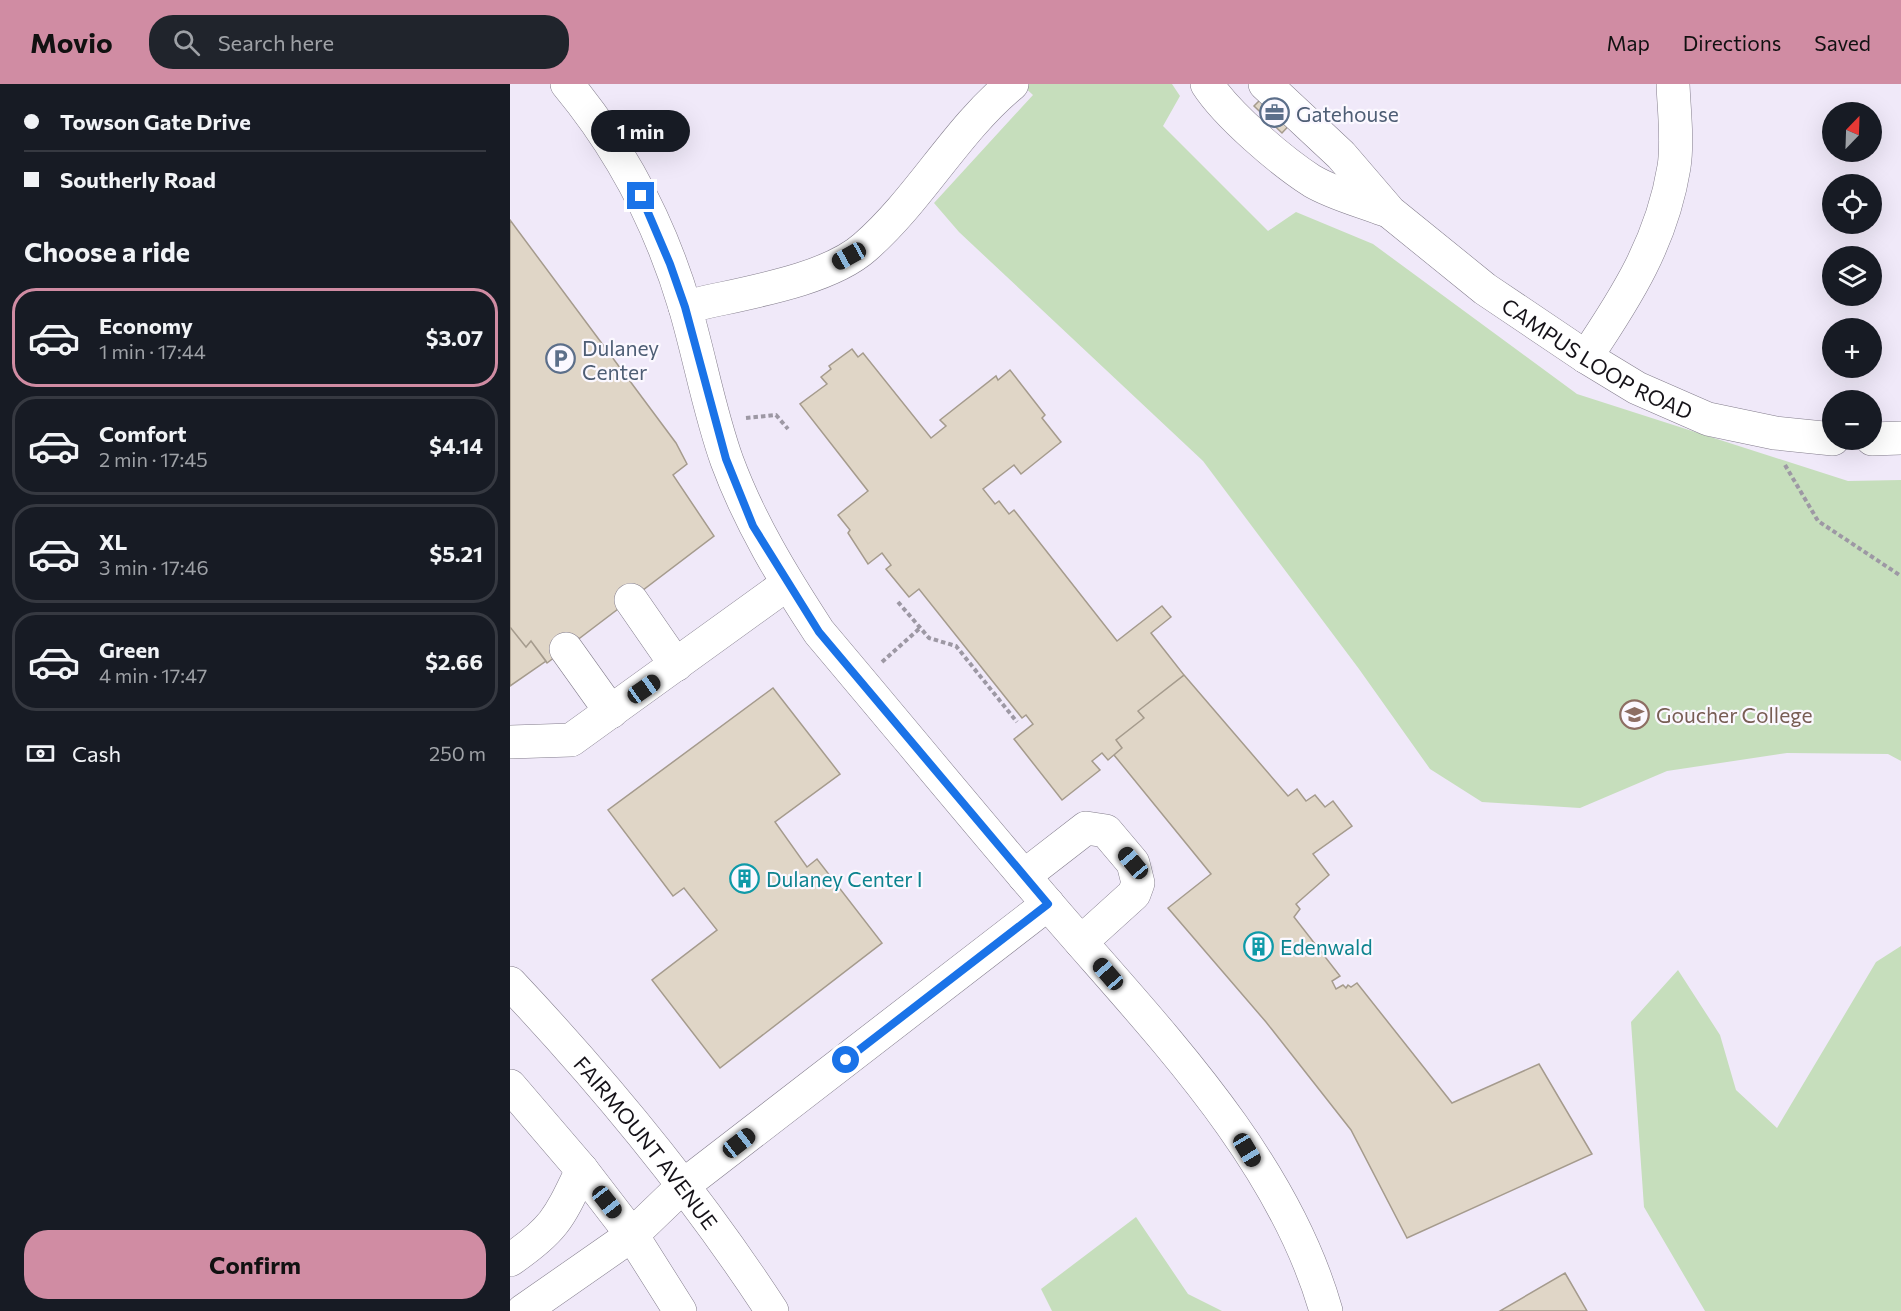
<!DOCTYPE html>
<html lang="en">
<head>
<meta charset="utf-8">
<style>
  :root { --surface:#171b24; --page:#20242c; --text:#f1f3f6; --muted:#9ea1a6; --line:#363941; --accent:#d08ca3 }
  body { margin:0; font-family:Commissioner,sans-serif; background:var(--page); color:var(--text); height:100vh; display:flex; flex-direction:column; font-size:22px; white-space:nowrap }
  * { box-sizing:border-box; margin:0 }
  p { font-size:20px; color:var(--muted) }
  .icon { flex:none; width:33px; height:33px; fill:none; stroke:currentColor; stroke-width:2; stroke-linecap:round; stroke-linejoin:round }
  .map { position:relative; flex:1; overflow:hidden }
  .details { display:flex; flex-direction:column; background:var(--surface); width:510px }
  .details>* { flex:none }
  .guide { display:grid; align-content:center; height:132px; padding:0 24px; background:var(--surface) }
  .needle { width:39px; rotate:23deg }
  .controls { position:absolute; left:1312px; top:18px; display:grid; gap:12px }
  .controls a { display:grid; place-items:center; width:60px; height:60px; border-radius:50%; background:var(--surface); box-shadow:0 6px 24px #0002; font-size:30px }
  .end { position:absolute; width:27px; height:27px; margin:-14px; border:8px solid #1a73e8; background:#fff; box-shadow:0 0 0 3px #fff }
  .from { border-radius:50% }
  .bubble { position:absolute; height:42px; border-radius:21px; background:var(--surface); box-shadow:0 6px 24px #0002; font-size:20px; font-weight:700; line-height:42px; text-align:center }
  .car { position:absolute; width:18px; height:36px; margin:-18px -9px; border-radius:8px; box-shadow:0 0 4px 2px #0007; background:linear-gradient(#222 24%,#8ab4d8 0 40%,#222 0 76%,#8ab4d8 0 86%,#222 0) }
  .guide b { display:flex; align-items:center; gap:21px; height:57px; font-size:22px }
  .guide b+b { border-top:2px solid var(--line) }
  .guide i { width:15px; height:15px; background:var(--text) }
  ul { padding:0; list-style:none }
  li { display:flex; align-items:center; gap:18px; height:99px; margin:0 12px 9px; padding:0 12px; border:3px solid var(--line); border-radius:24px }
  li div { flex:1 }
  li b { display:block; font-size:22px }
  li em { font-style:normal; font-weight:700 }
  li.on { border-color:var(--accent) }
  li>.icon { width:54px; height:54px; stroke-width:1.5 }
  h2 { padding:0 24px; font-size:27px; line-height:72px }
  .pay { display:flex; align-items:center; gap:15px; height:66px; padding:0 24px; font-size:22px }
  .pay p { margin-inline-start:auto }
  .button { display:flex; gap:12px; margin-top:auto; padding:12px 24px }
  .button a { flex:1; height:69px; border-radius:24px; background:var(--accent); color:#111; font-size:24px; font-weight:700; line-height:69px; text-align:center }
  header { display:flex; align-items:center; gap:36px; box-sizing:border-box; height:84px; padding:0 30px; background:var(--accent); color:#111 }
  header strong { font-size:28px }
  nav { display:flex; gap:33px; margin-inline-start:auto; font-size:21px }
  .search { width:420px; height:54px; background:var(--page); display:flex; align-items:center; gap:15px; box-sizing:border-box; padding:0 21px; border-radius:24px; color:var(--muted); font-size:22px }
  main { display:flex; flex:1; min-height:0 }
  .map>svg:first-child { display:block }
</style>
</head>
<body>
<header>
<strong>Movio</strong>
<div class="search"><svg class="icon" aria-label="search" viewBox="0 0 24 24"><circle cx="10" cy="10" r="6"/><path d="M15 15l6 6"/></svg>Search here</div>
<nav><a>Map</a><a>Directions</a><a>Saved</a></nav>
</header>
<main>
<section class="details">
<div class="guide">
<b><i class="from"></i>Towson Gate Drive</b>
<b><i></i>Southerly Road</b>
</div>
<h2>Choose a ride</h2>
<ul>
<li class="on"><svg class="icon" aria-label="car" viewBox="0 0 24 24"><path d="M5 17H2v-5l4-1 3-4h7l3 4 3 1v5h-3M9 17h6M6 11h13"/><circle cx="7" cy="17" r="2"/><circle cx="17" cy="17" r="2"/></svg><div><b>Economy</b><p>1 min · 17:44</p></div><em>$3.07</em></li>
<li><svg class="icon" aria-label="car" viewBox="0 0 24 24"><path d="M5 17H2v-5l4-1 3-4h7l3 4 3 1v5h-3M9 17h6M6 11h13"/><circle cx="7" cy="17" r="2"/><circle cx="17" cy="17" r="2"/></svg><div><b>Comfort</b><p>2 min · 17:45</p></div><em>$4.14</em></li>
<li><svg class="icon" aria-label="car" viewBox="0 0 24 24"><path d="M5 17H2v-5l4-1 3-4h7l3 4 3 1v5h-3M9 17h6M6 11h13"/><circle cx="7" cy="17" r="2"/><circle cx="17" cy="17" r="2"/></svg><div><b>XL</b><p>3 min · 17:46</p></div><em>$5.21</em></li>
<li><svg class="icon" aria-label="car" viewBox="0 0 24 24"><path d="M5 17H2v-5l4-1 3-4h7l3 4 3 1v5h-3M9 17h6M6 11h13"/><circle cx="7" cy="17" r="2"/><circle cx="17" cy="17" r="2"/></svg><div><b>Green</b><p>4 min · 17:47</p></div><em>$2.66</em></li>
</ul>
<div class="pay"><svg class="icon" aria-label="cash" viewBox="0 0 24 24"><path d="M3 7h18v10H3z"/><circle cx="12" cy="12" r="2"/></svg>Cash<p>250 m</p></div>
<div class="button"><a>Confirm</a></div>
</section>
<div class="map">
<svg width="1391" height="1227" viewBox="0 0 1391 1227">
  <rect width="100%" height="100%" fill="#f0e9f9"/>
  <path fill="#c6debc" d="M511 0H662L670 12 653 42 758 147 786 128 863 160 1067 310 1338 397 1391 396V677L1378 670 1277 669 1157 687 1070 724 972 718 920 685 849 585 693 377 449 148 424 119 523 11Z
    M1391 862V1227H1195L1134 1123 1121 938 1168 886 1210 951 1226 1006 1267 1044 1366 878Z
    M626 1133 678 1210 712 1227H542L531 1205Z"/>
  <path fill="#e0d6c7" stroke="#a59b8d" stroke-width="1.5" d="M757 9 785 35 772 49 744 22Z
    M0 136 166 359 177 380 163 391 204 452 37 579 21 557 16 563 0 543Z
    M342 265 348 273 353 269 421 354 436 342 430 336 486 292 488 296 500 286 535 331 532 334 551 358 511 390 504 381 473 405 485 420 489 417 499 430 504 426 607 557 652 522 661 533 641 549 674 591 628 627 634 634 606 656 612 664 598 676 592 669 582 677 590 686 552 716 504 655 523 640 516 631 512 634 409 505 399 513 376 485 381 481 372 469 358 480 338 449 340 446 328 431 358 407 290 320 317 300 311 293 321 285 319 282Z
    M0 543 16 563 21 557 36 577 0 602Z
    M674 591 778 712 787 705 796 717 805 711 815 723 823 717 842 742 803 770 819 791 786 820 790 825 784 833 830 892 822 897 826 905 833 901 836 904 838 901 841 903 847 899 942 1019 1029 980 1082 1070 897 1154 841 1046 756 938 658 824 701 790 604 671 612 664 606 656 634 634 628 627Z
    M263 604 330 690 265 738 297 783 307 775 372 859 210 984 142 896 207 846 174 804 163 812 98 726Z
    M1055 1189 1077 1227H990Z"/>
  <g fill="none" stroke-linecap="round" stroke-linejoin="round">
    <defs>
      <g id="minor">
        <path d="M57 0C111 65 151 142 175 223 190 274 199 327 217 377 240 439 273 493 309 548 385 638 460 729 537 819 641 941 771 1069 816 1227"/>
        <path d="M697 0C717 31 771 77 802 97 824 110 852 117 875 126"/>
        <path id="s1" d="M755 0 831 71 880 128 975 205 1076 273 1127 304 1198 335 1265 349 1323 355"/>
        <path d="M175 223C227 210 316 198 355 163 410 115 446 46 502 0"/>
        <path d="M1076 273C1117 212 1152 157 1164 83 1168 57 1164 26 1163 0"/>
        <path d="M1362 355 1391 354"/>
        <path d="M121 516 166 581"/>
        <path d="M56 565 101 628"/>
        <path d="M0 658 61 656 277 500"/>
        <path d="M514 792 576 744 596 747 623 779 628 799 624 810 571 858"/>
        <path d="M0 1176C45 1145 49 1134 72 1086"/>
        <path d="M13 1227 122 1151 174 1101 538 820"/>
      </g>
      <g id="major">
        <path id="s2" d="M0 899C96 1001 185 1109 262 1227"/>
        <path d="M0 1002 72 1086 122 1151 170 1227"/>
      </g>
    </defs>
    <use href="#minor" stroke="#837d8c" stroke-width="34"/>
    <use href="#major" stroke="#837d8c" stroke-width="34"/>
    <path stroke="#9d98a4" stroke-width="4" stroke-dasharray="4.5 3" stroke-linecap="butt" d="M236 334 266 331 278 345
      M1275 381 1308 437 1391 492
      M388 518 419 554 446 562 507 638
      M372 578 410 544"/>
    <use href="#minor" stroke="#fff" stroke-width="33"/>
    <use href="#major" stroke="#fff" stroke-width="33"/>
  </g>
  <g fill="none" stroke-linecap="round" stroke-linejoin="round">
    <path stroke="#1a73e8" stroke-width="8" d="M131 112 160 180 175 223 216 375 243 442 309 548 538 820 336 976"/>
  </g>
  <defs>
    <symbol id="office-ring" viewBox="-11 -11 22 22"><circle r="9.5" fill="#fbf8ff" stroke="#5c6f8a" stroke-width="1.5"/><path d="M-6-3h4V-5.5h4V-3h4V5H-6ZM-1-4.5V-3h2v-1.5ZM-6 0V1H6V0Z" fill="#5c6f8a"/></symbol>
    <symbol id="parking-ring" viewBox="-11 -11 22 22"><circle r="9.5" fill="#fbf8ff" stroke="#5c6f8a" stroke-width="1.5"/><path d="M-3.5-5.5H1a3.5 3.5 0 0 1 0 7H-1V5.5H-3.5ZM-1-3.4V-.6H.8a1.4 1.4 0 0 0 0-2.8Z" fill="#5c6f8a"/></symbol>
    <symbol id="university-ring" viewBox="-11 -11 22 22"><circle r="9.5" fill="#fbf8ff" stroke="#8d6e63" stroke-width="1.5"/><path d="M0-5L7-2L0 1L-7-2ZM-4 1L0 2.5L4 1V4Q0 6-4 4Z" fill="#8d6e63"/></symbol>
    <symbol id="building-ring" viewBox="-11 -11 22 22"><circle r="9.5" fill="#fbf8ff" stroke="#0f9aa8" stroke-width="1.5"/><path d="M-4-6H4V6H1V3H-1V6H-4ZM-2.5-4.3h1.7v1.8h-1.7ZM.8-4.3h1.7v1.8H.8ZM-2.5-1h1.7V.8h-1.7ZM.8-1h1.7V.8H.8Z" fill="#0f9aa8"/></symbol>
  </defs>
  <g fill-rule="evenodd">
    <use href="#office-ring" x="748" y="12" width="33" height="33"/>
    <use href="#parking-ring" x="34" y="258" width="33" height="33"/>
    <use href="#university-ring" x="1108" y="614" width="33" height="33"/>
    <use href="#building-ring" x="218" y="778" width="33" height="33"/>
    <use href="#building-ring" x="732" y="846" width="33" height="33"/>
  </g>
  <g text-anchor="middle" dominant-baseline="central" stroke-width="4.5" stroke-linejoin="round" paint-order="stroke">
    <g font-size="21" fill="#4e5e75" stroke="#fbf8ff" text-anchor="start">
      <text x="786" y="29">Gatehouse</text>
      <text x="72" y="263">Dulaney<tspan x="72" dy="24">Center</tspan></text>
    </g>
    <g font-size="21" fill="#151218" stroke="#fbf8ff">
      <text stroke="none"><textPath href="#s1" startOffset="434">CAMPUS LOOP ROAD</textPath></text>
      <text stroke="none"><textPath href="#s2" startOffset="210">FAIRMOUNT AVENUE</textPath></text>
    </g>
    <g font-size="21" fill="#785e54" stroke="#fbf8ff" text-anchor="start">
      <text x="1146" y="630">Goucher College</text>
    </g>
    <g font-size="21" fill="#0d838f" stroke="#fbf8ff" text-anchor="start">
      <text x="256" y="794">Dulaney Center I</text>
      <text x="770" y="862">Edenwald</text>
    </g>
  </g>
</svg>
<div class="controls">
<a><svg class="needle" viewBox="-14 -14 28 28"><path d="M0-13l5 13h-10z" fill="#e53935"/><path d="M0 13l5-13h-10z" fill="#9ea1a6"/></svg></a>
<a><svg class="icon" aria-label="locate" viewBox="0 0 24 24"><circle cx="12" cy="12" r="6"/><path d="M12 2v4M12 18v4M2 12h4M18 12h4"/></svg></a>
<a><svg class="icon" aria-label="layers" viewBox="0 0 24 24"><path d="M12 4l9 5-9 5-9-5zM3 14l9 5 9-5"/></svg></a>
<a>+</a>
<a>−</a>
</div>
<i class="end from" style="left:336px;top:976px"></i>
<i class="end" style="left:131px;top:112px"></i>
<div class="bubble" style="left:81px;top:26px;width:99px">1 min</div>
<i class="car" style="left:339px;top:172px;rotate:241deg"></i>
<i class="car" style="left:134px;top:605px;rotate:55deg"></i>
<i class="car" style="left:623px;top:779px;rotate:320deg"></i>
<i class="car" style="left:598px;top:890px;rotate:319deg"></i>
<i class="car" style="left:229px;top:1059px;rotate:52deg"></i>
<i class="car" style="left:737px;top:1066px;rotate:149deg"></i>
<i class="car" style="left:97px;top:1118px;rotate:142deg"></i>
</div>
</main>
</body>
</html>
